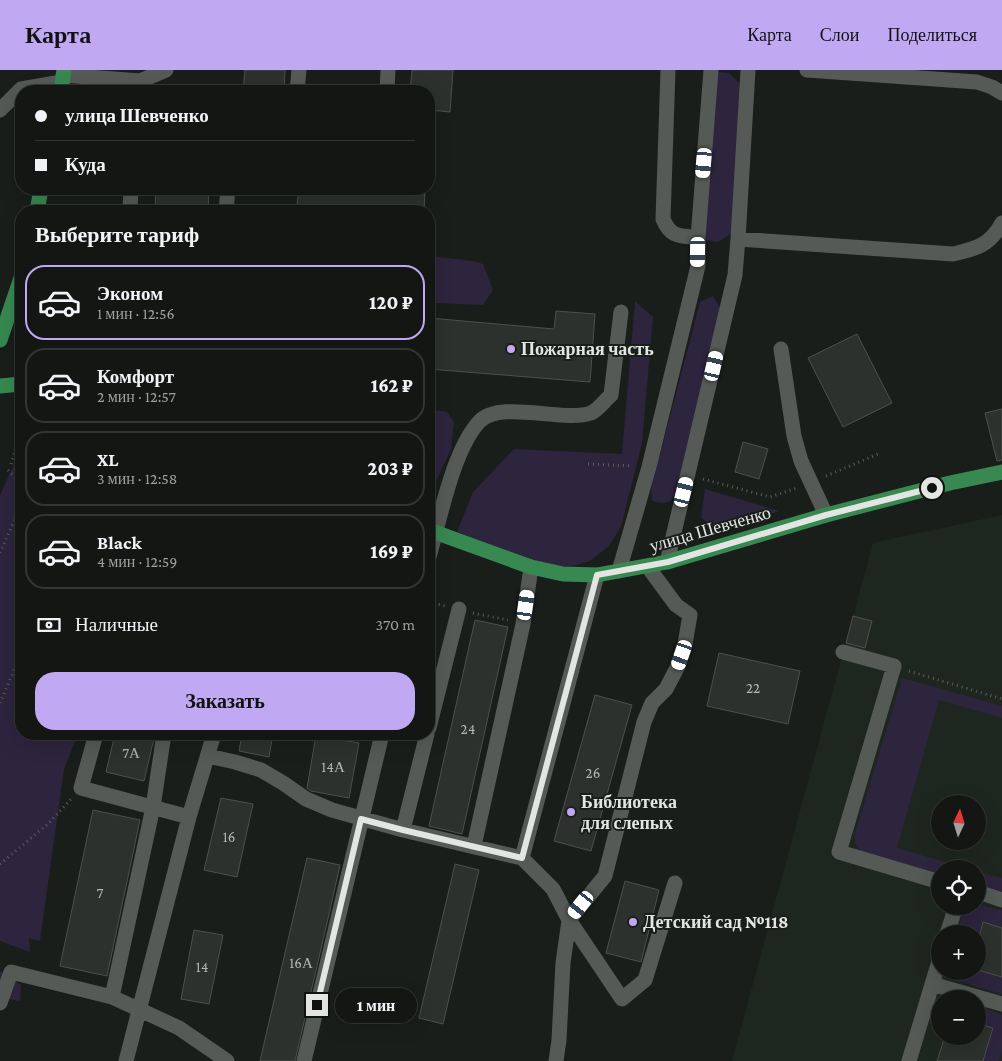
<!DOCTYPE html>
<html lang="ru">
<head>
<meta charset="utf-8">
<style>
  :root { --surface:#141614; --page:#1d1f1d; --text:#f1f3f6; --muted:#9d9fa0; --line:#333534; --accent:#c1a8f3 }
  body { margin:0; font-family:"Crimson Pro",serif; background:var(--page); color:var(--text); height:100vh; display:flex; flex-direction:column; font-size:19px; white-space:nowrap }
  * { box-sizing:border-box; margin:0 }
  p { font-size:16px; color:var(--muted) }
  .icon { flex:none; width:28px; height:28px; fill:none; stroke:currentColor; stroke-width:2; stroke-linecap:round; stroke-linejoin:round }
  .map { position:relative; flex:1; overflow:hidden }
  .panel { position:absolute; left:15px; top:135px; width:420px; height:535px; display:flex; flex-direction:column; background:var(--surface); border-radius:20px; box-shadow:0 5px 20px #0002,0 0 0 1px var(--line) }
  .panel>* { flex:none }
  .hud { position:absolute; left:15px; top:15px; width:420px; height:110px; border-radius:20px; box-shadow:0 5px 20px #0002,0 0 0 1px var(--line); display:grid; align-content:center; height:110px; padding:0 20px; background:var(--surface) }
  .needle { width:32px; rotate:4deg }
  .controls { position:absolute; left:931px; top:725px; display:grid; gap:10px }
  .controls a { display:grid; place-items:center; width:55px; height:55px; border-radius:50%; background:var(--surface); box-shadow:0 5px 20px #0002,0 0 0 1px var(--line); font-size:25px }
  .end { position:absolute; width:22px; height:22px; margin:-11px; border:6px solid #e2e5e2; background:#111; box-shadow:0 0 0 2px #111 }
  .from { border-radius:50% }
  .bubble { position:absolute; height:35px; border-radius:18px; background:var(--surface); box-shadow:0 5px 20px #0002,0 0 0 1px var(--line); font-size:16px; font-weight:800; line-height:35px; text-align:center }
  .car { position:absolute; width:15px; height:30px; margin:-15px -8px; border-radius:6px; box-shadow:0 0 4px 1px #0007; background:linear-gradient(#fff 24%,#345 0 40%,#fff 0 76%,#345 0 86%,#fff 0) }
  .hud b { display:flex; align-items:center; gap:18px; height:48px; font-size:19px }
  .hud b+b { border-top:1px solid var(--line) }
  .hud i { width:12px; height:12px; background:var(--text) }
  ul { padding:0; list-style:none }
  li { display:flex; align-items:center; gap:15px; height:75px; margin:0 10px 8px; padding:0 10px; border:2px solid var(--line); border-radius:20px }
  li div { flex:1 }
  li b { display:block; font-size:19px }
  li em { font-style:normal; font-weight:800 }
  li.selected { border-color:var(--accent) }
  li>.icon { width:45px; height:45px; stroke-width:1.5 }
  h2 { padding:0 20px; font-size:22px; line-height:60px }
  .pay { display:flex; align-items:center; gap:12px; height:55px; padding:0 20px; font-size:19px }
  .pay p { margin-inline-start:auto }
  .cta { display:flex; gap:10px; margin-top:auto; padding:10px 20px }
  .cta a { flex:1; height:58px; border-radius:20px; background:var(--accent); color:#111; font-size:20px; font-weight:800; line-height:58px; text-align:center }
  header { display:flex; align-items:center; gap:30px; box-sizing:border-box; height:70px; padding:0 25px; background:var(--accent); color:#111 }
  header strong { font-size:24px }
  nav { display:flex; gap:28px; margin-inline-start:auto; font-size:18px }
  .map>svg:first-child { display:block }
</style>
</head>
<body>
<header>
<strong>Карта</strong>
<nav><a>Карта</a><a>Слои</a><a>Поделиться</a></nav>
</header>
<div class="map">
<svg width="1002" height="991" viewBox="0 0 1002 991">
  <rect width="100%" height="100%" fill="#1a1e1a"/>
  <path fill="#1e271f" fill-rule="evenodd" d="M1002 445V991H732L873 473ZM940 734H978V771H940ZM940 799H978V836H940ZM940 864H978V901H940ZM940 929H978V966H940Z"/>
  <path fill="#2d243e" d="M717 2 729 3 740 14 732 163 718 172 705 170Z
    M429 186 473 191 483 194 493 220 483 235 436 233 429 221Z
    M713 226 721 239 676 423 671 431 662 433 652 431 651 419 700 232Z
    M635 231 653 247 642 373 621 457 609 476 590 491 568 497 541 493 457 462 473 422 514 379 622 384Z
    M429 335 434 340 447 342 454 352 451 379 429 427Z
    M21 379V664H78L64 699 40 871 29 868 30 882 0 871V425Z
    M705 419 779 441 733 458 714 460 701 447Z
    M902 608 1002 636V648L939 630 897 778 956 795 957 799H940V804L863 782 856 776 854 767Z
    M982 803 1002 808V822L978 815V804Z
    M978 835 1002 840V858L983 852 978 872V864H957L963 843 971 837Z
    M978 900 1002 907V924L954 910 948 901Z
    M0 901 21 915 20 931 0 927Z
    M947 928 950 929H940V960C928 956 927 941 935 932 938 928 942 928 947 928Z
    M978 936 1002 945V981L999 991H983L993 959 978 954Z"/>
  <path fill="#2c312d" stroke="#4c514c" d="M245 0H285L284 21H243Z
    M412 0H453L450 42 429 40V21H410Z
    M156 119H209L208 141H155Z
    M299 119H425L424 141H377L297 135Z
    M556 241 595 244 590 312 429 299V248L554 259Z
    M857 264 892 333 843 357 808 288Z
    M1002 339V390L997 391 985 343Z
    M743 372 768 379 759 409 735 402Z
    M853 546 872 551 865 578 846 573Z
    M475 550 508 557 462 764 429 756Z
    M719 583 800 601 788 654 707 636Z
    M595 625 632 635 591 781 554 771Z
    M115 664H155L144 711 106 702Z
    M242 664H273L269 687 239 681Z
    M316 665 359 673 349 728 311 721 307 718Z
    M221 728 253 734 237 807 204 800Z
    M93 740 140 750 107 906 60 896Z
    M307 788 340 795 330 840 295 991H260Z
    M455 794 479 800 443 954 419 948Z
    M625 811 659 820 641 892 606 883Z
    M983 852 1002 858V907L978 900V872Z
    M194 860 223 865 209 934 181 929Z
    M978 954 993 958 983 991H937L945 966H978Z"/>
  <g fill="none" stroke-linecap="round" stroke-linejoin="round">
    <path stroke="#5b5e5b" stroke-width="3" stroke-dasharray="1 4" stroke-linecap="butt" d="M11 394 21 362
      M588 394 633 396
      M8 400 21 415
      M826 406 878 384
      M703 409 770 427 797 418
      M0 483 21 435
      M429 532 445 536
      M473 543 508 550
      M909 601 1002 629
      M0 633 21 584
      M0 794 49 753 71 729"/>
    <path stroke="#555a56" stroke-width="15" d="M807 0 977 12 992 17 1002 23
      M63 5 140 11 166 0
      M297 21 299 0
      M387 21 388 0
      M0 40 21 19 62 12
      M130 139 131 119
      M226 141 228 119
      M698 168 711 0
      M738 169 748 0
      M781 279 794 366 801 391 826 445
      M429 487C440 449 453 380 479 352 500 329 563 353 591 343 598 340 605 330 611 325L621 242
      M667 492 735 205 738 169 953 184C976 179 990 175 1002 153
      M648 497 676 535 690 545 685 574 678 596 666 619 652 633 644 652 605 806 569 850 622 929 645 910 675 813
      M619 501 649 397 698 196V168C679 165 671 168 663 149L668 0
      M843 582 894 596 839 782 940 812
      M429 658 459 539
      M96 664 81 718 189 747
      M208 686 235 692 261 700 283 713 306 729 332 740 403 760 522 788 553 819 569 850 563 893 559 970 556 991
      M403 760 427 664
      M474 776 523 554 531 497
      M522 788 597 505
      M978 822 1002 830
      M947 864 956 836
      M932 914 1002 934
      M112 927 153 737 164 664
      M0 933 11 902 112 927 179 958 227 991
      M126 991 189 747 214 664
      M304 991 382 664
      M909 991 940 888"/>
    <path stroke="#378851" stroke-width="15" d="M61 21 64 0
      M37 141 41 119
      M0 270 21 208
      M0 316 21 314
      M429 460 531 497 563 504 597 505 667 492 826 445 950 413 1002 402"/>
  </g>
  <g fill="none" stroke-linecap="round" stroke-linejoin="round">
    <path stroke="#e2e5e2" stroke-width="6" d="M317 935 361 749 403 760 522 788 597 505 668 492 826 445 932 418"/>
  </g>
  <g fill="#c1a8f3" stroke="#1a1e1a" stroke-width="2">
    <circle cx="511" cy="279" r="5"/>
    <circle cx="571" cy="742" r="5"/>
    <circle cx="633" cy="852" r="5"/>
  </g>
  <g text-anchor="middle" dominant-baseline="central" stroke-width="4" stroke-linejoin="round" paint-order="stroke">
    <g font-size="15" fill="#b4b8b5">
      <text x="753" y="618">22</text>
      <text x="468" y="659">24</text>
      <text x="131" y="683">7А</text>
      <text x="333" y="697">14А</text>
      <text x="593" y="703">26</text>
      <text x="229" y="767">16</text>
      <text x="100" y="823">7</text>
      <text x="301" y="893">16А</text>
      <text x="202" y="897">14</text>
    </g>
    <g font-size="18" font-weight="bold" fill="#e2e5e2" stroke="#1a1e1a" text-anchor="start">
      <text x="521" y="279">Пожарная часть</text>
      <text x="581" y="732">Библиотека<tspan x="581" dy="21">для слепых</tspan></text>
      <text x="643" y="852">Детский сад №118</text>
    </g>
    <g font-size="18" fill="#e2e5e2" stroke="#1a1e1a">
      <text transform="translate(710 459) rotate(-16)">улица Шевченко</text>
    </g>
  </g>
</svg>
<div class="controls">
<a><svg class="needle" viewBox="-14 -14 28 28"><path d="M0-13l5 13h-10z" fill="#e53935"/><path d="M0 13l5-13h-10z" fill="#9d9fa0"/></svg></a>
<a><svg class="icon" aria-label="locate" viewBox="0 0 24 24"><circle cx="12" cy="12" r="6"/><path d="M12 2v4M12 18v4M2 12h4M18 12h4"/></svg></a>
<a>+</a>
<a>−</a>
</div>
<i class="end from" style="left:932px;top:418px"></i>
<i class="end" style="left:317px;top:935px"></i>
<div class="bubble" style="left:335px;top:918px;width:82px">1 мин</div>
<i class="car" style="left:704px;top:93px;rotate:185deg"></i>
<i class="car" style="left:698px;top:182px;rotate:181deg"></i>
<i class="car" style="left:714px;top:296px;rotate:13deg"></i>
<i class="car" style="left:684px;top:422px;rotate:14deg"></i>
<i class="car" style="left:526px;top:535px;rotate:8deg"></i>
<i class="car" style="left:682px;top:585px;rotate:199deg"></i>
<i class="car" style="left:581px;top:835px;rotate:219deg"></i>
<div class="hud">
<b><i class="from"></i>улица Шевченко</b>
<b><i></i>Куда</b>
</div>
<section class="panel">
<h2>Выберите тариф</h2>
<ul>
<li class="selected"><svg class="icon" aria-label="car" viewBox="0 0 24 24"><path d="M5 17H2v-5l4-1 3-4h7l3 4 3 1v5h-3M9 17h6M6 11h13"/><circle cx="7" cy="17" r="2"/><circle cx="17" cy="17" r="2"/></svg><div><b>Эконом</b><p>1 мин · 12:56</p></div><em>120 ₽</em></li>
<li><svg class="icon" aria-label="car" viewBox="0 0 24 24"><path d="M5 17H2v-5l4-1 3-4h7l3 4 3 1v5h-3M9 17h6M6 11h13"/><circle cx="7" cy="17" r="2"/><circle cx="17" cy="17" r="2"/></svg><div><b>Комфорт</b><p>2 мин · 12:57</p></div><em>162 ₽</em></li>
<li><svg class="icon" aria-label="car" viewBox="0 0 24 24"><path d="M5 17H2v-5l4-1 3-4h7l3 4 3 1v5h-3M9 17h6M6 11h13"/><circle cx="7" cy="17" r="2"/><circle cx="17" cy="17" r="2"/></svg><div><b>XL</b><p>3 мин · 12:58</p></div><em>203 ₽</em></li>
<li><svg class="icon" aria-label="car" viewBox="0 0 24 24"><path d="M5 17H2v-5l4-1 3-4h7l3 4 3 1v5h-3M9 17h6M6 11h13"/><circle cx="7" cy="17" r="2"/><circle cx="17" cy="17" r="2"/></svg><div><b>Black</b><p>4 мин · 12:59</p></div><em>169 ₽</em></li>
</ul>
<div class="pay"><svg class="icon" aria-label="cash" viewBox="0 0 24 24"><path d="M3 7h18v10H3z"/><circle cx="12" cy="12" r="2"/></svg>Наличные<p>370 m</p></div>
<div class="cta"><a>Заказать</a></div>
</section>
</div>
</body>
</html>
